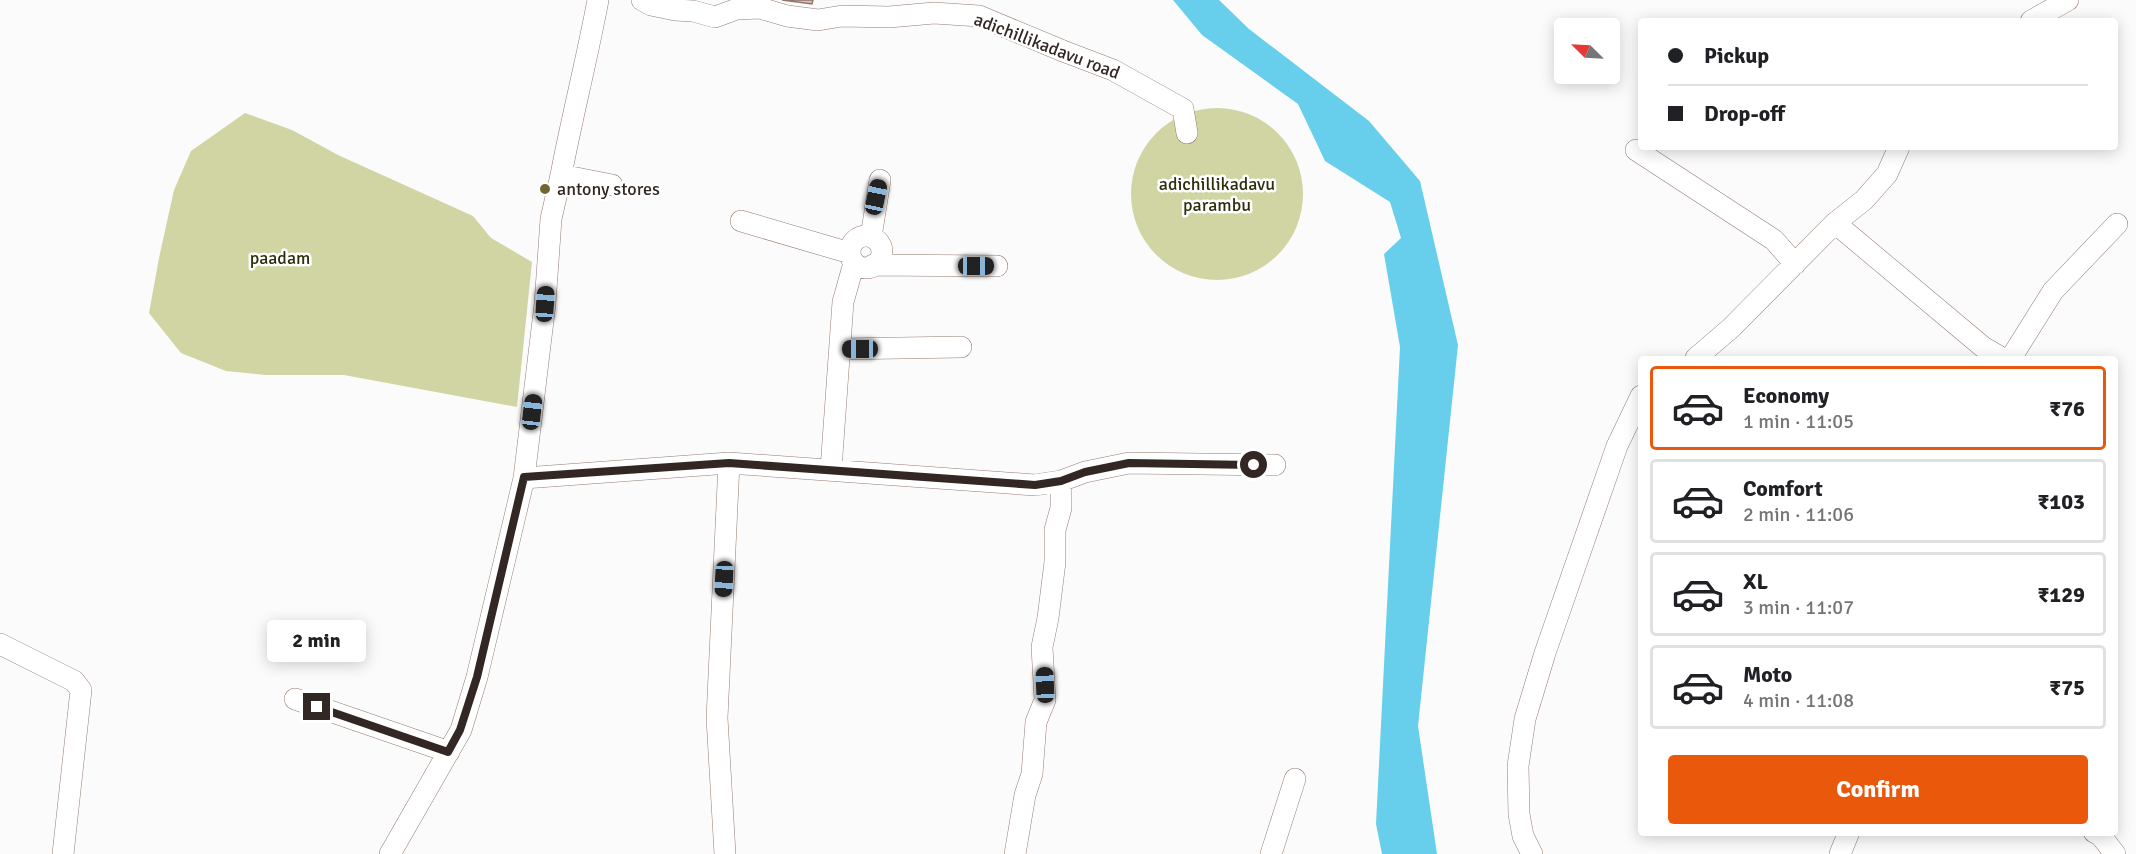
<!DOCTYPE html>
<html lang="en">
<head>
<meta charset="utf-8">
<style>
  :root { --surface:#fff; --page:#f6f6f6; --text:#202124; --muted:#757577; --line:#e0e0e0; --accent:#ea580c }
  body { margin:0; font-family:Signika,sans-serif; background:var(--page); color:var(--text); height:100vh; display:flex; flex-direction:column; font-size:22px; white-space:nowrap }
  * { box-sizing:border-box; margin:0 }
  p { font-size:20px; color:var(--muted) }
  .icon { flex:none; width:33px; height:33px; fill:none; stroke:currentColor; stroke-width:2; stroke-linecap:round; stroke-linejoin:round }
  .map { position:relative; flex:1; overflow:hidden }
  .side { position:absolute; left:1638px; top:356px; width:480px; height:480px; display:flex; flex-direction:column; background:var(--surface); border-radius:6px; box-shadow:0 3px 15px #0003 }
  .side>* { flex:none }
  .hud { position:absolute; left:1638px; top:18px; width:480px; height:132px; border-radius:6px; box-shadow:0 3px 15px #0003; display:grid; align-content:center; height:132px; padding:0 30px; background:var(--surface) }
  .needle { width:39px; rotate:294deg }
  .fabs { position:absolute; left:1554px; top:18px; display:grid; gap:12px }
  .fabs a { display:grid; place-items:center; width:66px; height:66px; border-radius:6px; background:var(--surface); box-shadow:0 3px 15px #0003; font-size:30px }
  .end { position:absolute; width:27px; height:27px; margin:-14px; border:8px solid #322723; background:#fff; box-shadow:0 0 0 3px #fff }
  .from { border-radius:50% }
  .bubble { position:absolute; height:42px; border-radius:6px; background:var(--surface); box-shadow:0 3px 15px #0003; font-size:20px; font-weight:700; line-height:42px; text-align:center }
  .car { position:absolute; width:18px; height:36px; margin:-18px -9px; border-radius:8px; box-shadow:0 0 4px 2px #0007; background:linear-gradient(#222 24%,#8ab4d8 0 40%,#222 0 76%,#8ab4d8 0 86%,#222 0) }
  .hud b { display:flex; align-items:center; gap:21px; height:57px; font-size:22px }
  .hud b+b { border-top:2px solid var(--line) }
  .hud i { width:15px; height:15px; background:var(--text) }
  ul { padding:10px 0 0; list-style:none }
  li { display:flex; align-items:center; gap:18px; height:84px; margin:0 12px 9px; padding:0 18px; border:3px solid var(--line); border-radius:6px }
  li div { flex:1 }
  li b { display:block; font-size:22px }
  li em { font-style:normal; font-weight:700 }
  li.selected { border-color:var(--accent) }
  li>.icon { width:54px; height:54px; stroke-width:1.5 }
  .cta { display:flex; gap:12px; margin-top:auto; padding:12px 30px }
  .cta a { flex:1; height:69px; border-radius:6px; background:var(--accent); color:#fff; font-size:24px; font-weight:700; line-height:69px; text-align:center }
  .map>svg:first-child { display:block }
</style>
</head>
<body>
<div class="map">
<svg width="2136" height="854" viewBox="0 0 2136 854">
  <rect width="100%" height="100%" fill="#fbfbfb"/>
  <path fill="#d0d5a3" d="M1131 194a86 86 0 1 1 172 0a86 86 0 1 1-172 0Z
    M245 113 292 130 338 155 473 216 491 238 532 262 517 407 344 375H265L226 371 181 353 149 313 159 258 174 190 191 151Z"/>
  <path fill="#67cfec" d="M1173 0H1219L1249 29 1369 121 1420 181 1458 345 1418 726 1437 854H1382L1376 824 1400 347 1384 254 1401 238 1390 202 1325 161 1298 104 1202 35Z"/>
  <path fill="#dabeb5" stroke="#91776f" stroke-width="1.5" d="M782 0H813L812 4Z"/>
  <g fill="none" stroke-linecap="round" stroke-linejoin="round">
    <defs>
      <path id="minor" d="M642 0 651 5 675 10 693 11 715 17 737 9 760 8 787 16 818 20 842 16 889 17 934 13 979 16 1063 51 1113 70 1183 109 1187 133
        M2031 21 2068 0
        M1636 150 1774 240 1795 264
        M561 175C572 117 587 59 598 0
        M741 221 850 253
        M1835 223 1983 347 2002 358
        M850 252a16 16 0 1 1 32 0a16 16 0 1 1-32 0Z
        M871 237 880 180
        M873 265 997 266
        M840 349 961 347
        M1696 358 1731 328 1835 223 1864 200 1887 174 1899 147
        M2011 358 2053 291 2117 224
        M831 469 843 302 854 263
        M524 478 729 463 1035 485 1061 481 1085 472 1129 463 1275 465
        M0 644 74 681 81 690 63 854
        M295 699 449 752
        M2094 832 2101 836 2115 854
        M390 854 461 730 477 677 524 478 545 304 551 219 561 175 612 185
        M725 854 717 718 729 463
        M1015 854 1025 795 1032 774 1036 722 1045 700 1042 647 1048 618 1055 562V530L1061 508V481
        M1271 854 1295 779
        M1532 854 1523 836 1519 814 1518 766 1525 719 1545 653 1617 446 1641 396
        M1840 854 1849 832"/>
    </defs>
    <use href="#minor" stroke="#957c71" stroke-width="22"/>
    <use href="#minor" stroke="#fff" stroke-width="21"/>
  </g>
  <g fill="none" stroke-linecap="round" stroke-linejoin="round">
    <path stroke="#322723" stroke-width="8" d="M317 707 448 752 460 730 477 677 524 477 729 463 1035 485 1061 481 1085 472 1129 463 1254 465"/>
  </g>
  <circle fill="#726633" stroke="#fff" stroke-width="2" cx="545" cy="189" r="6"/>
  <g text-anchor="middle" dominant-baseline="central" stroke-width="5" stroke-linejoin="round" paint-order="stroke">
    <g font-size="18" fill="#322723" stroke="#fff">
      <text transform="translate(1047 46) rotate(21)">adichillikadavu road</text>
    </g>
    <g font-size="18" fill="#2d2f0b" stroke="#fff">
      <text x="1217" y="184">adichillikadavu<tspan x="1217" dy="21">parambu</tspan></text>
      <text x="280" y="258">paadam</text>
    </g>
    <g font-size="18" fill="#322723" stroke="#fff" text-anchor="start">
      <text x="557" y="189">antony stores</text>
    </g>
  </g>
</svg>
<div class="fabs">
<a><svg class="needle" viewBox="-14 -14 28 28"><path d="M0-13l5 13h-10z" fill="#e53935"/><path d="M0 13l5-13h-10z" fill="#757577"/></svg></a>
</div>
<i class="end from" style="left:1254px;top:465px"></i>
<i class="end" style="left:317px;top:707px"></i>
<div class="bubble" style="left:267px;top:620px;width:99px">2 min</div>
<i class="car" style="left:876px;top:197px;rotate:12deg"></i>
<i class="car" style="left:976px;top:266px;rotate:90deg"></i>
<i class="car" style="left:545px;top:304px;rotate:4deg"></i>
<i class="car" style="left:860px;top:349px;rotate:270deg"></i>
<i class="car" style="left:532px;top:412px;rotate:7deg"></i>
<i class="car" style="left:724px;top:579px;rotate:183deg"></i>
<i class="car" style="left:1045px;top:685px;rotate:358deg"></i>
<div class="hud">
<b><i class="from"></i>Pickup</b>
<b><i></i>Drop-off</b>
</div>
<section class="side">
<ul>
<li class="selected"><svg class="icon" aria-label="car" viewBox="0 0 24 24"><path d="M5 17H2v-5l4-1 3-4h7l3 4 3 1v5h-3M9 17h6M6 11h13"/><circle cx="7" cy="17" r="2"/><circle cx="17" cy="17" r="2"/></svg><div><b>Economy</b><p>1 min · 11:05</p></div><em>₹76</em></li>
<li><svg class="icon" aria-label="car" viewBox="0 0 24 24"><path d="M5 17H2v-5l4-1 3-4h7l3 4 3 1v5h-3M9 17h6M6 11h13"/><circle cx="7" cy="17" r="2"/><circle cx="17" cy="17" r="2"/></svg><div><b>Comfort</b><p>2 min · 11:06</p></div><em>₹103</em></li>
<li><svg class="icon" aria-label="car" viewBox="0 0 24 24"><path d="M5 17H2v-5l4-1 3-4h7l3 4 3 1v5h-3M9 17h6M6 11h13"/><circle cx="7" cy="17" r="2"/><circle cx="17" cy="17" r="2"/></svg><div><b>XL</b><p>3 min · 11:07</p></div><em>₹129</em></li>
<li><svg class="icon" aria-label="car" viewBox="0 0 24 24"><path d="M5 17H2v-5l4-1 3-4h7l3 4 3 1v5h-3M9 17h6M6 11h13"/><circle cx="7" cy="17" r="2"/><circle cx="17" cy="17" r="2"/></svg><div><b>Moto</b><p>4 min · 11:08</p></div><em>₹75</em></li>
</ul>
<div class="cta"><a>Confirm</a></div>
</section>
</div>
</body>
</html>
